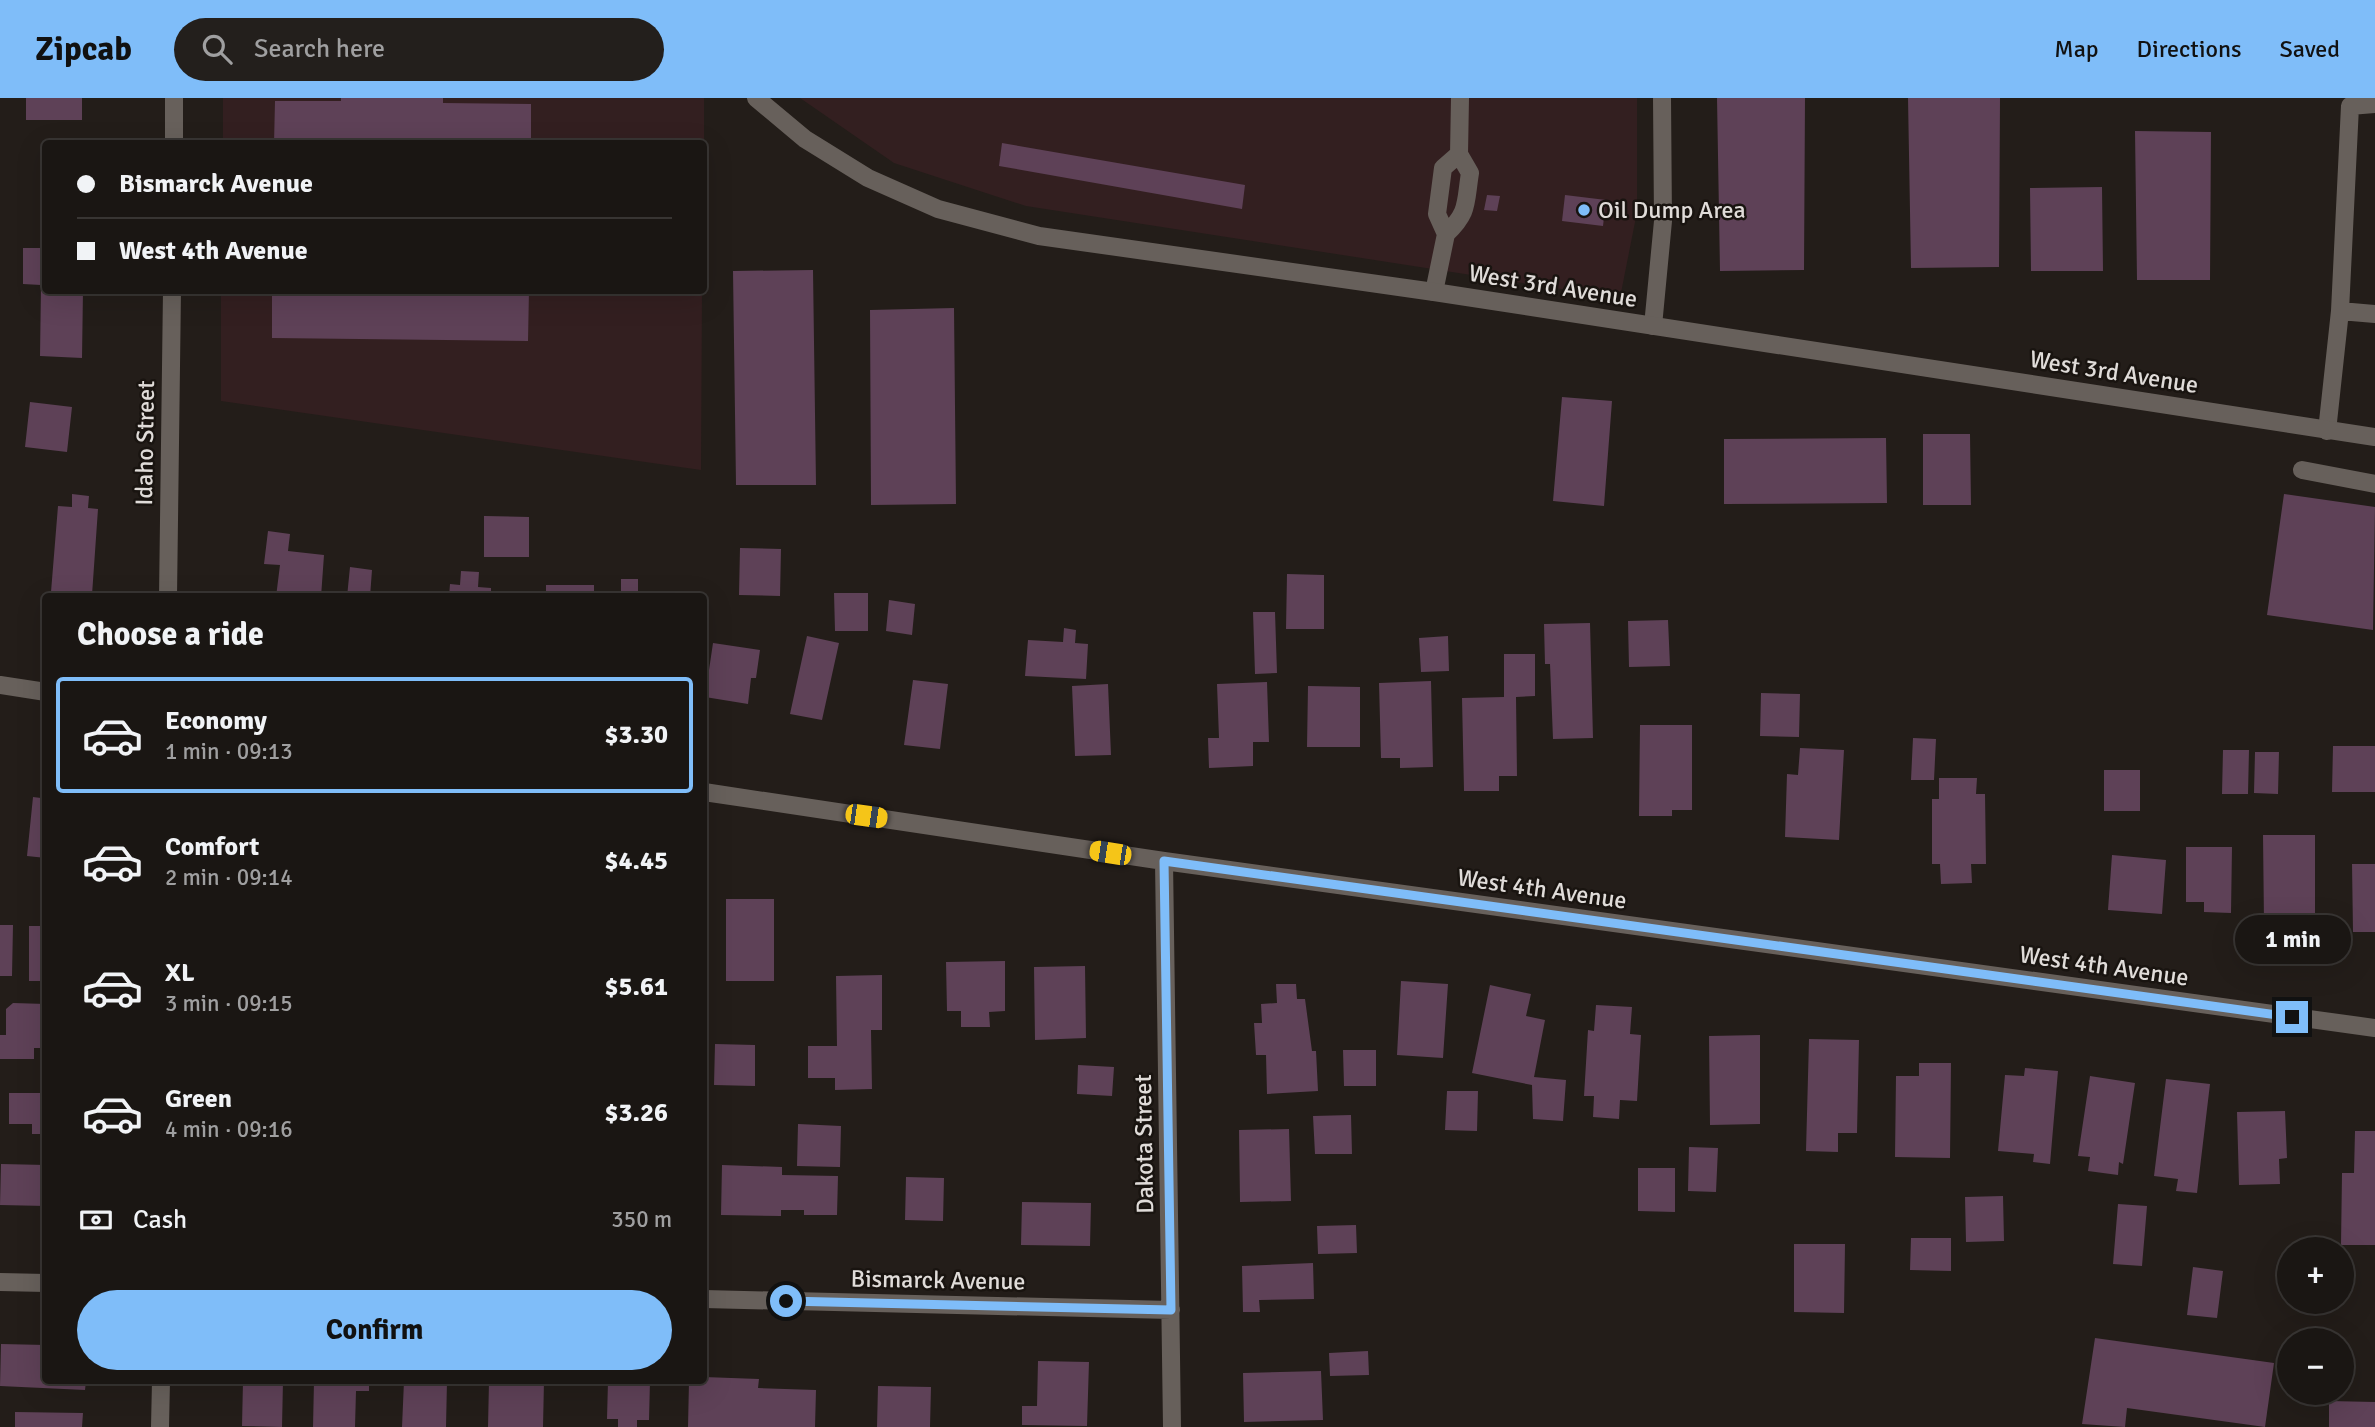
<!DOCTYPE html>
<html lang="en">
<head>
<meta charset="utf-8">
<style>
  :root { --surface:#1a1613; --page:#231f1c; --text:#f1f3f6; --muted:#9f9fa0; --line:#383533; --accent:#7fbdf9 }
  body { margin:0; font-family:Signika,sans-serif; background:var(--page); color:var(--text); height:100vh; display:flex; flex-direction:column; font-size:26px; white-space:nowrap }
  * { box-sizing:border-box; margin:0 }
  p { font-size:23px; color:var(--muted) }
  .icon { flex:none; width:38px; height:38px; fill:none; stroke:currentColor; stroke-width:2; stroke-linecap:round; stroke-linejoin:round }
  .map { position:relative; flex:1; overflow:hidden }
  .details { position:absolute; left:42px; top:495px; width:665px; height:791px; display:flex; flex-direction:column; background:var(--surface); border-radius:7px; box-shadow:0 7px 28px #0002,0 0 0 2px var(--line) }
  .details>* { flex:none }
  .guide { position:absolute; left:42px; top:42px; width:665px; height:154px; border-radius:7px; box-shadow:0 7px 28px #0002,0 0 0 2px var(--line); display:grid; align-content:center; height:154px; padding:0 35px; background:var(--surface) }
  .controls { position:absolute; left:2277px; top:1139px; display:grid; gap:14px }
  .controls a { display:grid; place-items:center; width:77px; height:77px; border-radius:50%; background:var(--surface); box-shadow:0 7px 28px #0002,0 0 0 2px var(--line); font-size:35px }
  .end { position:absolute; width:32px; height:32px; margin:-16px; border:9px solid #7fbdf9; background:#111; box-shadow:0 0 0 4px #111 }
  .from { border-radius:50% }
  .bubble { position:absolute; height:49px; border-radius:24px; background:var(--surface); box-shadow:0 7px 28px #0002,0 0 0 2px var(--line); font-size:23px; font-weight:800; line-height:49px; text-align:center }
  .car { position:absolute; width:21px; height:42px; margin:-21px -10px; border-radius:9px; box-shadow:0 0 5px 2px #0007; background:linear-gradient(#f5c518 24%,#345 0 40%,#f5c518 0 76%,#345 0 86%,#f5c518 0) }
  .guide b { display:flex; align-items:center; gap:24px; height:66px; font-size:26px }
  .guide b+b { border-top:2px solid var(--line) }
  .guide i { width:18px; height:18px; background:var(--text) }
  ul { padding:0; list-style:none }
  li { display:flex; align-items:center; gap:21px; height:116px; margin:0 14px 10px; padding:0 21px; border:4px solid transparent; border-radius:7px }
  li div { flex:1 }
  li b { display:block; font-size:26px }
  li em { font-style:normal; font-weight:800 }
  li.active { border-color:var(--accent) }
  li>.icon { width:63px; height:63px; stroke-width:1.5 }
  h2 { padding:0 35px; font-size:32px; line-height:84px }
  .pay { display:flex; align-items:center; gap:18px; height:77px; padding:0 35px; font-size:26px }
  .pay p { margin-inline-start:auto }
  .button { display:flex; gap:14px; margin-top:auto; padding:14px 35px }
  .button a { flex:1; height:80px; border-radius:42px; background:var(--accent); color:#111; font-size:28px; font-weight:800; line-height:80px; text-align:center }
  header { display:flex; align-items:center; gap:42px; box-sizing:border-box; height:98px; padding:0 35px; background:var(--accent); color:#111 }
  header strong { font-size:33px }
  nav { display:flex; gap:38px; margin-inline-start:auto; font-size:24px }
  .search { width:490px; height:63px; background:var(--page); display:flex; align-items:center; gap:18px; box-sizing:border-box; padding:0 24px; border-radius:38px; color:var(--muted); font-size:26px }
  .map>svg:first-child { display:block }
</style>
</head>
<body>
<header>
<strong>Zipcab</strong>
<div class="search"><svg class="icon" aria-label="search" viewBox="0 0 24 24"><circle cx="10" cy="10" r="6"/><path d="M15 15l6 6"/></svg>Search here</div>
<nav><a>Map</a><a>Directions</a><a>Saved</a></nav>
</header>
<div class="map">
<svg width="2375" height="1329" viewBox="0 0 2375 1329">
  <rect width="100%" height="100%" fill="#231d19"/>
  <path fill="#331f20" d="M223 0H704V54V46H223Z
    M800 0H1637V114L1620 200 1026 108 894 65Z
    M221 193H702L701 372 221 303Z"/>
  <path fill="#5e4157" d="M26 0H82V22H26Z
    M341 0H443V5L531 6V46H274L275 3H341Z
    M1717 0H1805L1804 172 1720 173Z
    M1908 0H2000L1999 169 1911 170Z
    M2135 33 2211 34 2210 182H2137Z
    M1002 45 1245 87 1242 111 999 68Z
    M2102 89 2103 173H2031L2030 90Z
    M1487 97 1500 98 1497 113 1484 112Z
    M1565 97 1606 102 1603 128 1562 123Z
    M23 150H46V192H83L82 260 40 258 41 187 23 186Z
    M813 172 816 387H736L733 173Z
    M272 192H529L528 243 272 240Z
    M954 210 956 406 871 407 870 212Z
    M1562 299 1612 303 1604 408 1553 403Z
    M30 304 72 309 67 354 25 349Z
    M1923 336H1970L1971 407H1923Z
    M1886 340 1887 405 1724 406V341Z
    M72 396 89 398 88 410 98 411 92 497 51 494 58 408 72 409Z
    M2284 396 2375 409 2373 532 2267 517Z
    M484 418 529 419V459H484Z
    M268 433 290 436 288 453 324 457 321 499H276L280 467 264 466Z
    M740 450 781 451 780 498 739 497Z
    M350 469 372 472 370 499H347Z
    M461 473 479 474 478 489 491 490V499H449L450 486 460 487Z
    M1287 476 1324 477V531H1286Z
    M621 481H638V494H621Z
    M546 487H594V499H546Z
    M834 495H868V533H835Z
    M889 502 915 506 912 537 886 533Z
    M1253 514H1275L1277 575 1255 576Z
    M1668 522 1670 568 1629 569 1628 523Z
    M1590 525 1593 640 1553 641 1550 566H1545L1544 526Z
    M1064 530 1076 532 1075 545 1088 546 1086 581 1025 578 1028 542 1063 544Z
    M807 538 839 545 822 622 790 616Z
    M1448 538 1449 573 1421 574 1419 540Z
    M713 545 760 552 756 580H751L748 606 705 599Z
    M1504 556H1535V598L1516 599 1517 678H1499V693H1464L1462 600 1504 599Z
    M913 582 948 586 940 651 904 647Z
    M1431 583 1433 669 1400 670V660H1381L1379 585Z
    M1267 584 1269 644H1253V668L1209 670 1208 640H1219L1217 586Z
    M1108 586 1111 657 1075 658 1072 588Z
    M1308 588 1360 589V649H1307Z
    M1761 595 1800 596 1799 639 1760 638Z
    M1640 627H1692V712H1672V718H1639Z
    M1913 640 1936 641 1934 682H1911Z
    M2333 648H2375V694H2332Z
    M1800 650 1844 652 1839 742 1785 739 1787 676 1798 677Z
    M2223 652H2249L2248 696H2222Z
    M2255 654H2279L2278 696 2254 695Z
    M2104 672H2140V713H2104Z
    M43 678H46V760L27 758 33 699 41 700Z
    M1939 680H1977L1976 696H1985L1986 766H1971L1972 785 1941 786 1940 766H1932V701H1939Z
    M2263 737H2315V825H2264Z
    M2186 749H2232L2231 815 2204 814V804H2186Z
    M2112 757 2166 762 2162 816 2108 812Z
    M2352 766H2375V834H2353Z
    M726 801H774V883H726Z
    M0 827H13L12 878H0Z
    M29 828H46V883H29Z
    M1005 863V913L989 914 990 929H961V913H947L946 864Z
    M1085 868 1086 940 1035 942 1034 869Z
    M882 877V932H871L872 991 835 992V980H808V948H837L836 878Z
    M1401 883 1448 886 1443 960 1397 957Z
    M1276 886H1296L1297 901H1305L1312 953H1316L1318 993 1267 996 1266 957H1256L1254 925H1262L1261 906 1277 905Z
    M1490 887 1531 896 1526 918 1545 922 1534 979 1566 982 1563 1023 1533 1021 1532 987 1472 975Z
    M13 905 46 906V950H34V961H0V937H6V911Z
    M1596 907 1632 909 1630 936 1641 937 1637 1003 1620 1002 1619 1021 1593 1019 1594 998H1584L1588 932 1594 933Z
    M704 910 709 911 707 952H704Z
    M1760 937V1026L1710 1027 1709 938Z
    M1809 941 1859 942 1857 1035H1838V1054L1806 1053Z
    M715 946 755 947V988L714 987Z
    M1343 952H1376V988H1344Z
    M1919 965H1951L1950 1060 1895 1059 1896 978H1919Z
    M1078 967 1114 969 1112 998 1077 996Z
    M2025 970 2058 973 2050 1066 2033 1064 2034 1056 1998 1053 2005 977 2024 978Z
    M2090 978 2135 985 2123 1066 2119 1064 2118 1077 2088 1073 2090 1059 2078 1058Z
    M2166 981 2210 986 2197 1095 2176 1093 2178 1081 2154 1078Z
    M1447 993H1478L1477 1033 1445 1032Z
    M9 995H46V1036H32V1026H9Z
    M2285 1013 2287 1060 2279 1061 2280 1086 2239 1087 2237 1014Z
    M1351 1017 1352 1056H1315L1313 1018Z
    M798 1026 841 1028 840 1069 797 1068Z
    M1289 1031 1291 1103 1240 1104 1239 1032Z
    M2355 1033H2375V1147H2341L2342 1075H2354Z
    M1689 1049 1718 1050 1716 1094 1688 1093Z
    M1 1066 46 1067V1108L0 1107Z
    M722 1067 782 1069V1077L838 1078 837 1117H804V1112H781V1118L721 1117Z
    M1638 1070H1675V1114L1638 1113Z
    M906 1079 944 1080 943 1123 905 1122Z
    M2003 1098 2004 1143 1966 1144 1965 1099Z
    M1022 1104 1091 1105 1090 1148 1021 1147Z
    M2118 1106 2147 1108 2142 1168 2113 1166Z
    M1356 1127 1357 1155 1318 1156 1317 1128Z
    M1911 1140H1951V1173L1910 1172Z
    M1794 1146H1845L1844 1215 1794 1214Z
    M1313 1165 1314 1201 1259 1202 1260 1214H1243L1242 1168Z
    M2193 1169 2223 1173 2217 1220 2187 1217Z
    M2095 1240 2274 1265 2265 1329 2127 1310 2125 1329 2082 1326Z
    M1 1246 46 1247V1283H86L85 1292 0 1288Z
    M1368 1253 1369 1277 1330 1278 1329 1255Z
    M1038 1263 1089 1264 1087 1328 1022 1327V1308H1037Z
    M1321 1273 1323 1322 1244 1324 1243 1275Z
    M704 1279 759 1281 758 1290 816 1292 815 1329H688L689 1283H704Z
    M243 1283H283L282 1329 242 1328Z
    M314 1283H369V1293H356L355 1329H313Z
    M404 1283H447L446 1329H402Z
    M489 1283H544L543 1329H488Z
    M608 1283H650L649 1322H637V1329H618V1321H607Z
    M878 1288 931 1289 930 1329H877Z
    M2329 1303 2375 1304V1329H2329Z
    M15 1314 83 1315 82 1329H15Z"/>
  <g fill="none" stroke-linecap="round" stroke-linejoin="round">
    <path stroke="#67605b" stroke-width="18" d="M1459 56 1460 0
      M1434 194 1446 136 1437 116 1443 70 1459 56 1470 75C1465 106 1469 114 1446 136
      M2340 213 2375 216
      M1653 228 1663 123 1662 0
      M2327 333 2340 213 2350 8 2375 6
      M2302 372 2375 386"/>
    <path stroke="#67605b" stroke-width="18" d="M756 0 805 41 868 80 938 111 1039 138 1434 194 2375 339
      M174 46V0
      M168 499 172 192
      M0 587 46 594
      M704 694 1164 763 2375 930
      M1164 763 1172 1329
      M0 1184 46 1185
      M704 1201 1171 1212
      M160 1329 161 1283"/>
  </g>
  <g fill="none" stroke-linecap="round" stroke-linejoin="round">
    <path stroke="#7fbdf9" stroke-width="9" d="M786 1203 1171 1212 1164 763 2292 919"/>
  </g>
  <circle fill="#7fbdf9" stroke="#191410" stroke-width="2.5" cx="1584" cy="112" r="7"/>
  <g text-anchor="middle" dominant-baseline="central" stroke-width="5" stroke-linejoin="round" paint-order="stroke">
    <g font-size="24" fill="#e0dcd9" stroke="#191410" text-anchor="start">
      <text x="1598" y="112">Oil Dump Area</text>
    </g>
    <g font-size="24" fill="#e0dcd9" stroke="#191410">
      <text transform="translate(1553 188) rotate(9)">West 3rd Avenue</text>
      <text transform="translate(2114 274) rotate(9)">West 3rd Avenue</text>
      <text transform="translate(145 345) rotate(-89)">Idaho Street</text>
      <text transform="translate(1542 791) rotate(8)">West 4th Avenue</text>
      <text transform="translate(2104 868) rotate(8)">West 4th Avenue</text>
      <text transform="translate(1144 1046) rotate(-91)">Dakota Street</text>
      <text transform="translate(938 1182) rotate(1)">Bismarck Avenue</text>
    </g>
  </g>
</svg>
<div class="controls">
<a>+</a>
<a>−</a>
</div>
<i class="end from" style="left:786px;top:1203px"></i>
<i class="end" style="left:2292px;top:919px"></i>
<div class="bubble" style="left:2235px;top:817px;width:116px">1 min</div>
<i class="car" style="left:866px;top:718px;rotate:98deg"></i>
<i class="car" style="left:1110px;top:755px;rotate:279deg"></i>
<div class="guide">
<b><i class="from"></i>Bismarck Avenue</b>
<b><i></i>West 4th Avenue</b>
</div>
<section class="details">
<h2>Choose a ride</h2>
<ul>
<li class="active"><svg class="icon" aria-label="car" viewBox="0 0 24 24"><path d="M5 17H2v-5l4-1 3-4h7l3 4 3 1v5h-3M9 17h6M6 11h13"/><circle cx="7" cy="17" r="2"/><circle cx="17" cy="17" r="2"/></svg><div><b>Economy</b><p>1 min · 09:13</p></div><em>$3.30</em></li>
<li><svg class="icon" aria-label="car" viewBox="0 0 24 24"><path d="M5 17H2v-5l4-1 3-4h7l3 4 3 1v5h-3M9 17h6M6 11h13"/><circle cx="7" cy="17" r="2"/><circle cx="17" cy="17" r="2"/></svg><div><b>Comfort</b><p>2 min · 09:14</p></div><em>$4.45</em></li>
<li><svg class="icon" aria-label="car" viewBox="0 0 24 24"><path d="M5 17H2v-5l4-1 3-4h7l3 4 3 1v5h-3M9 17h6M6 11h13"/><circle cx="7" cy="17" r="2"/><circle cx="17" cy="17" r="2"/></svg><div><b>XL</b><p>3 min · 09:15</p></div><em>$5.61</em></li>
<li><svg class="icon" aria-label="car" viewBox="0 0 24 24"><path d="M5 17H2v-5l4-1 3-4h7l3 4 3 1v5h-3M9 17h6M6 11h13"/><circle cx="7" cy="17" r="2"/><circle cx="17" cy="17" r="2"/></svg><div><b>Green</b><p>4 min · 09:16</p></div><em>$3.26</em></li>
</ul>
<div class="pay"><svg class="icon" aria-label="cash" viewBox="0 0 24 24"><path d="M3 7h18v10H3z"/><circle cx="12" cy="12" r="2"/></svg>Cash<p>350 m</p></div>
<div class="button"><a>Confirm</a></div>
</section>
</div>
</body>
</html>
